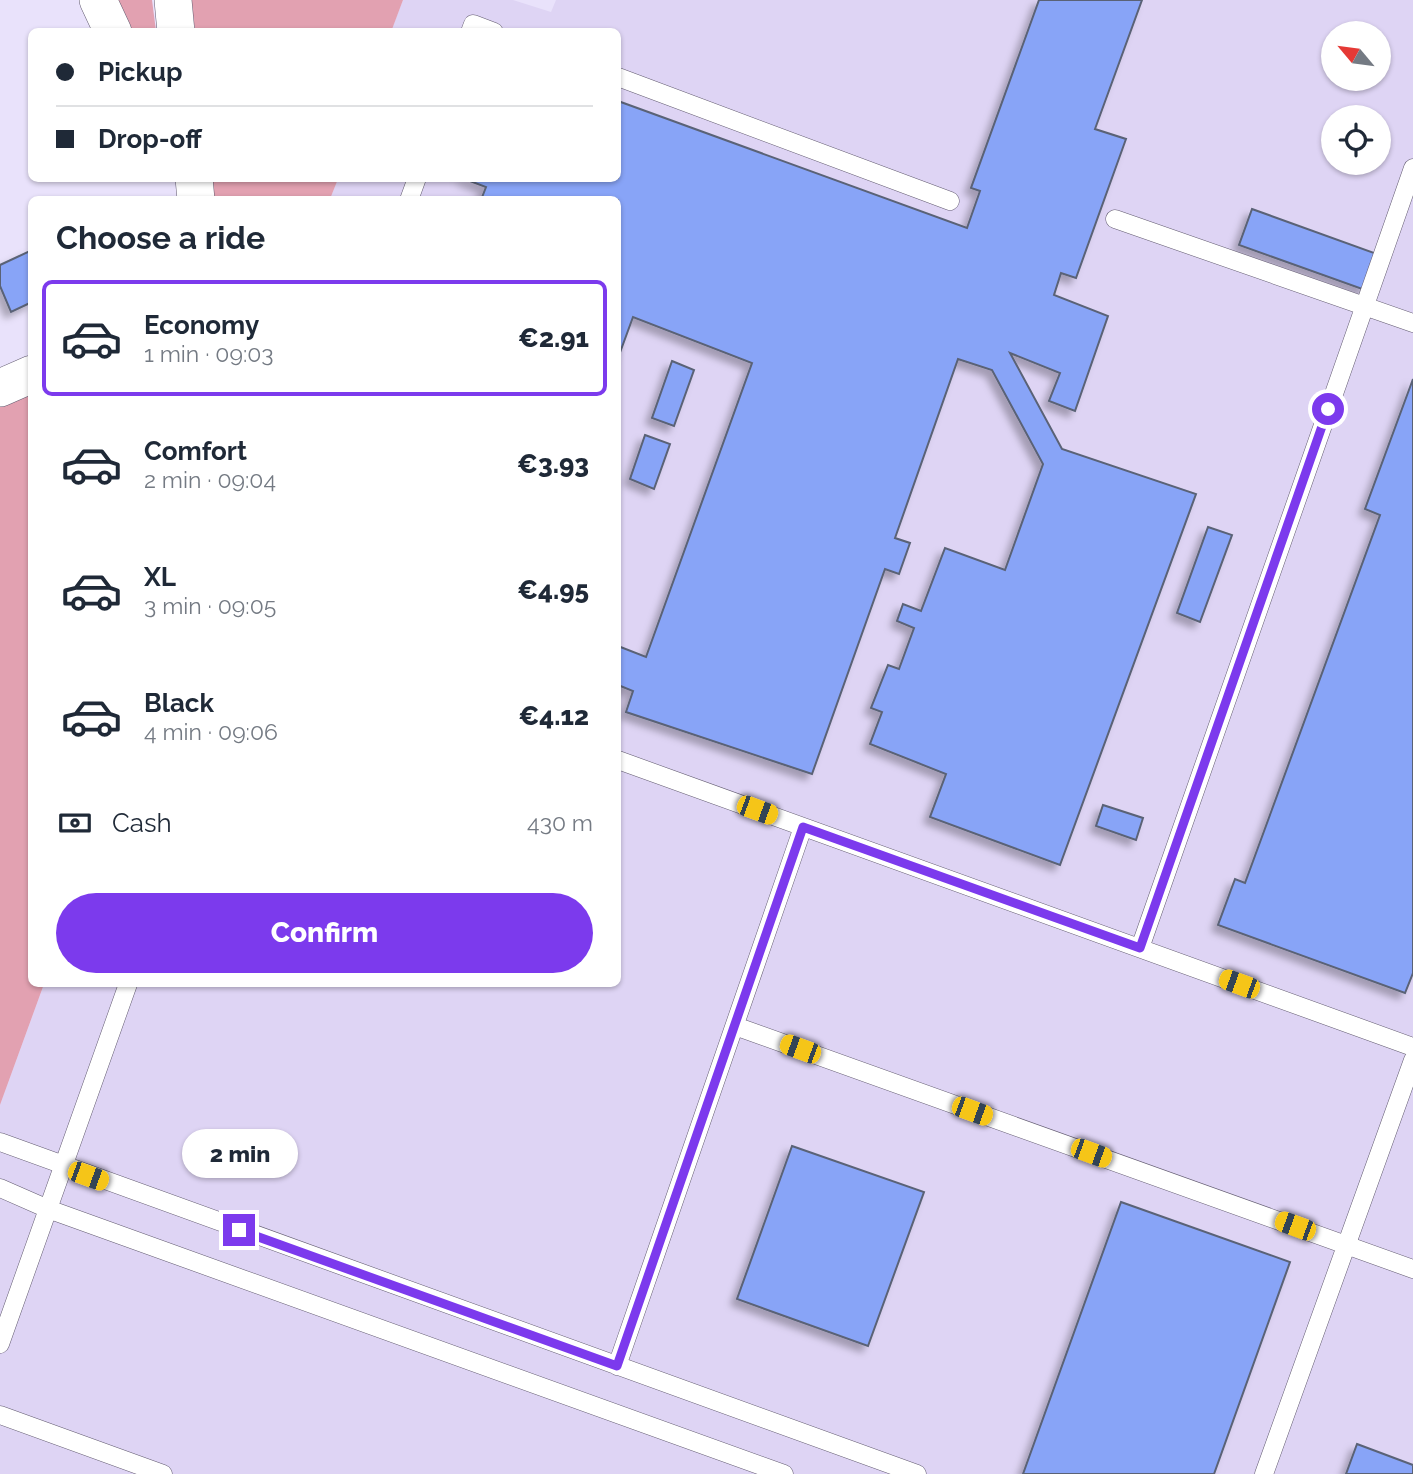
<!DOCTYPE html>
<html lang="en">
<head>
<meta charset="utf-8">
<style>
  :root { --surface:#fff; --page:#f6f6f7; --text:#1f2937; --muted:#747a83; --line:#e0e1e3; --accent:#7c3aed }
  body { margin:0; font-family:Raleway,sans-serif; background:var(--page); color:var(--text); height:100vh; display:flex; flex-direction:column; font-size:26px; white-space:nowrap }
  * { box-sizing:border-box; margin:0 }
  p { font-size:23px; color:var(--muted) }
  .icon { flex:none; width:38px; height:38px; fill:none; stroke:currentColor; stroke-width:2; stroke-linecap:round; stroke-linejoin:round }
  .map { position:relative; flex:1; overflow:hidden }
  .drawer { position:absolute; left:28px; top:196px; width:593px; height:791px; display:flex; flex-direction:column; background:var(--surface); border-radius:10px; box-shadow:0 2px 5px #0004 }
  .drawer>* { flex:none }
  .guide { position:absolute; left:28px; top:28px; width:593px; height:154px; border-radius:10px; box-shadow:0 2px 5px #0004; display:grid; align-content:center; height:154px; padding:0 28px; background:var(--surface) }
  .needle { width:46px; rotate:299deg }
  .fabs { position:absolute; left:1321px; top:21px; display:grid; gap:14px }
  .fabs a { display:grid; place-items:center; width:70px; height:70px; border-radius:50%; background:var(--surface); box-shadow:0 2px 5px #0004; font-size:35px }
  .end { position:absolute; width:32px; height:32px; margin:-16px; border:9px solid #7c3aed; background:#fff; box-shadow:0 0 0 4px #fff }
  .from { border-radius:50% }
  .bubble { position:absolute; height:49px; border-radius:24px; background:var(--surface); box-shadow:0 2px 5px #0004; font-size:23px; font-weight:800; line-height:49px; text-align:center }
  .car { position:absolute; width:21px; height:42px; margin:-21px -10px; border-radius:9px; box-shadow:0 0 5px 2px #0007; background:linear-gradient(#f5c518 24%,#345 0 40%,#f5c518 0 76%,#345 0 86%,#f5c518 0) }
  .guide b { display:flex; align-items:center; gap:24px; height:66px; font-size:26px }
  .guide b+b { border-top:2px solid var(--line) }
  .guide i { width:18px; height:18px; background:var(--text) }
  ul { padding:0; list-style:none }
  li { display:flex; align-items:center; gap:21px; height:116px; margin:0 14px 10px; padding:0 14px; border:4px solid transparent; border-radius:10px }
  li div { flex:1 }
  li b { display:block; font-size:26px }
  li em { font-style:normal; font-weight:800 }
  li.on { border-color:var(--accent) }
  li>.icon { width:63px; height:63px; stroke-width:1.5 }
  h2 { padding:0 28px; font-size:32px; line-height:84px }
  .pay { display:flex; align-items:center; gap:18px; height:77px; padding:0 28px; font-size:26px }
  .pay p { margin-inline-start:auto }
  .cta { display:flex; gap:14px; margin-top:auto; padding:14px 28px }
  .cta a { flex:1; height:80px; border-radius:42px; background:var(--accent); color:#fff; font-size:28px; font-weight:800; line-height:80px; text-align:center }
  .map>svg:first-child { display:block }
</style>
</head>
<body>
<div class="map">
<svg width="1413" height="1474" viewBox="0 0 1413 1474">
  <defs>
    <filter id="shadow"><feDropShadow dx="-6" dy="6" stdDeviation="3.5" flood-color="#0004"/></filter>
  </defs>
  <rect width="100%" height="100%" fill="#e9e2fb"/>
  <path fill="#ded4f4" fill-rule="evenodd" d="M403 0H513L551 12 556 0H1413V1474H0V1105L44 984H618V200L330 199 338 179 618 178V32L391 31ZM1334 33H1379V79H1334ZM1334 117H1379V163H1334Z"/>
  <path fill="#e2a1b1" d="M118 0H152L156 31H131Z
    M191 0H403L391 32 195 31Z
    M211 179H338L330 199 211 200Z
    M31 388 32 984H44L0 1105V403Z"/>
  <path fill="#88a4f7" stroke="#5a6276" stroke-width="2" filter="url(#shadow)" d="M1039 0H1142L1095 129 1126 139 1076 278 1061 273 1054 295 1108 316 1075 411 1049 401 1060 373 1010 353 1062 449 1196 494 1060 865 930 817 946 774 870 744 882 712 871 708 888 665 899 669 914 628 897 621 903 604 921 611 945 548 1005 570 1043 464 992 370 958 359 895 538 910 543 899 574 885 569 812 774 626 712 633 691 618 685V646L646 657 752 363 633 317 618 358V200H481L486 187 462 178H618V101L967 228 980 191 971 188Z
    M1252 209 1377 254 1365 290 1239 245Z
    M32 250V302L11 312 0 286V265Z
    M672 361 694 370 674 426 652 418Z
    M1413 379V973L1405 993 1218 925 1235 879 1245 883 1380 515 1365 509Z
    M645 435 670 444 654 489 630 479Z
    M1208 527 1232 535 1200 622 1177 613Z
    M1103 805 1143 818 1136 840 1096 826Z
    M792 1146 924 1192 868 1346 737 1299Z
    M1121 1202 1290 1262 1214 1474H1023Z
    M1357 1444 1413 1465V1474H1346Z"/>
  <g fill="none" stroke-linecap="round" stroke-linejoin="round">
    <defs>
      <path id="service" d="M470 32 473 24 494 32
        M618 77 950 201
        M409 200 417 178
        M1115 219 1413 323
        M618 760 1413 1047
        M1140 948 1413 168
        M735 1026 1413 1269
        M0 1142 917 1474
        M0 1188 48 1209 784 1474
        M0 1344 128 984
        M617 1366 803 827
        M0 1415 163 1474
        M1264 1474 1413 1060"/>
      <path id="minor" d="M98 0 113 32
        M173 0 176 32
        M194 178 196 200
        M0 388 32 374"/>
    </defs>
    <use href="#service" stroke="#635c71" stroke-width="19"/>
    <use href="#minor" stroke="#635c71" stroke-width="38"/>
    <use href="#service" stroke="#fff" stroke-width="18"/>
    <use href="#minor" stroke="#fff" stroke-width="37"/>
  </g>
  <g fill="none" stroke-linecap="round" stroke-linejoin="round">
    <path stroke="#7c3aed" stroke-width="9" d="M239 1230 617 1366 803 827 1140 948 1328 409"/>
  </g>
</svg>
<div class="fabs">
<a><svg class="needle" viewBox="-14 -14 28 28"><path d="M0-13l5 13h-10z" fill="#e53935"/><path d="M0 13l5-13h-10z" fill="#747a83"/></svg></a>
<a><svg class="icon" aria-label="locate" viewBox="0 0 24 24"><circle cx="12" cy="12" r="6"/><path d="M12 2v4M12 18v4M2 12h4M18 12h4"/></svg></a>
</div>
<i class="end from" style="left:1328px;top:409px"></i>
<i class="end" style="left:239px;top:1230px"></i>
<div class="bubble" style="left:182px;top:1129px;width:116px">2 min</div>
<i class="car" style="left:757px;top:810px;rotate:110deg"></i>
<i class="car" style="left:1239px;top:984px;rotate:290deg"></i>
<i class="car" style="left:800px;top:1049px;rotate:290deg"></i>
<i class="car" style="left:972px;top:1111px;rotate:110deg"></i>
<i class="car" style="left:1091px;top:1153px;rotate:110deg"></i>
<i class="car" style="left:88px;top:1176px;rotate:110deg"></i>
<i class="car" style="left:1295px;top:1226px;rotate:290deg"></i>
<div class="guide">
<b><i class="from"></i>Pickup</b>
<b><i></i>Drop-off</b>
</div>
<section class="drawer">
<h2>Choose a ride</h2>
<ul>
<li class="on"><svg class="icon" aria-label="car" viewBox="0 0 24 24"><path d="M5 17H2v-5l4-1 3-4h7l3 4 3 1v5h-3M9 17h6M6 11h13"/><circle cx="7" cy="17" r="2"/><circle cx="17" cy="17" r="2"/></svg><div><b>Economy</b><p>1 min · 09:03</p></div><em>€2.91</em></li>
<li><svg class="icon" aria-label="car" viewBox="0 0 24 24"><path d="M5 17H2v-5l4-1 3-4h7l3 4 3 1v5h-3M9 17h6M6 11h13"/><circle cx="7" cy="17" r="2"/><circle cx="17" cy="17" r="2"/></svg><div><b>Comfort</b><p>2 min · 09:04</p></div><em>€3.93</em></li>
<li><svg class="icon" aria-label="car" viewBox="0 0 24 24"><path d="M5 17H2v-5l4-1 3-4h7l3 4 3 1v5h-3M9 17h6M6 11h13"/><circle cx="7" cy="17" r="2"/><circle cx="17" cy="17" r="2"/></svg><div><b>XL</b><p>3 min · 09:05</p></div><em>€4.95</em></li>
<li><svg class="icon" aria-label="car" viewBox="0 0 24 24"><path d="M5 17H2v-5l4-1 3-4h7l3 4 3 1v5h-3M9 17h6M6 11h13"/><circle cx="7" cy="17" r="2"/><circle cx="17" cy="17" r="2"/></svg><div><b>Black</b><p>4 min · 09:06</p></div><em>€4.12</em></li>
</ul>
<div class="pay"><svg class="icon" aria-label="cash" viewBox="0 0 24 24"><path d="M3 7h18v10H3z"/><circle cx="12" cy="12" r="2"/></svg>Cash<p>430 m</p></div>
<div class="cta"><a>Confirm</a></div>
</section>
</div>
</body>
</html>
